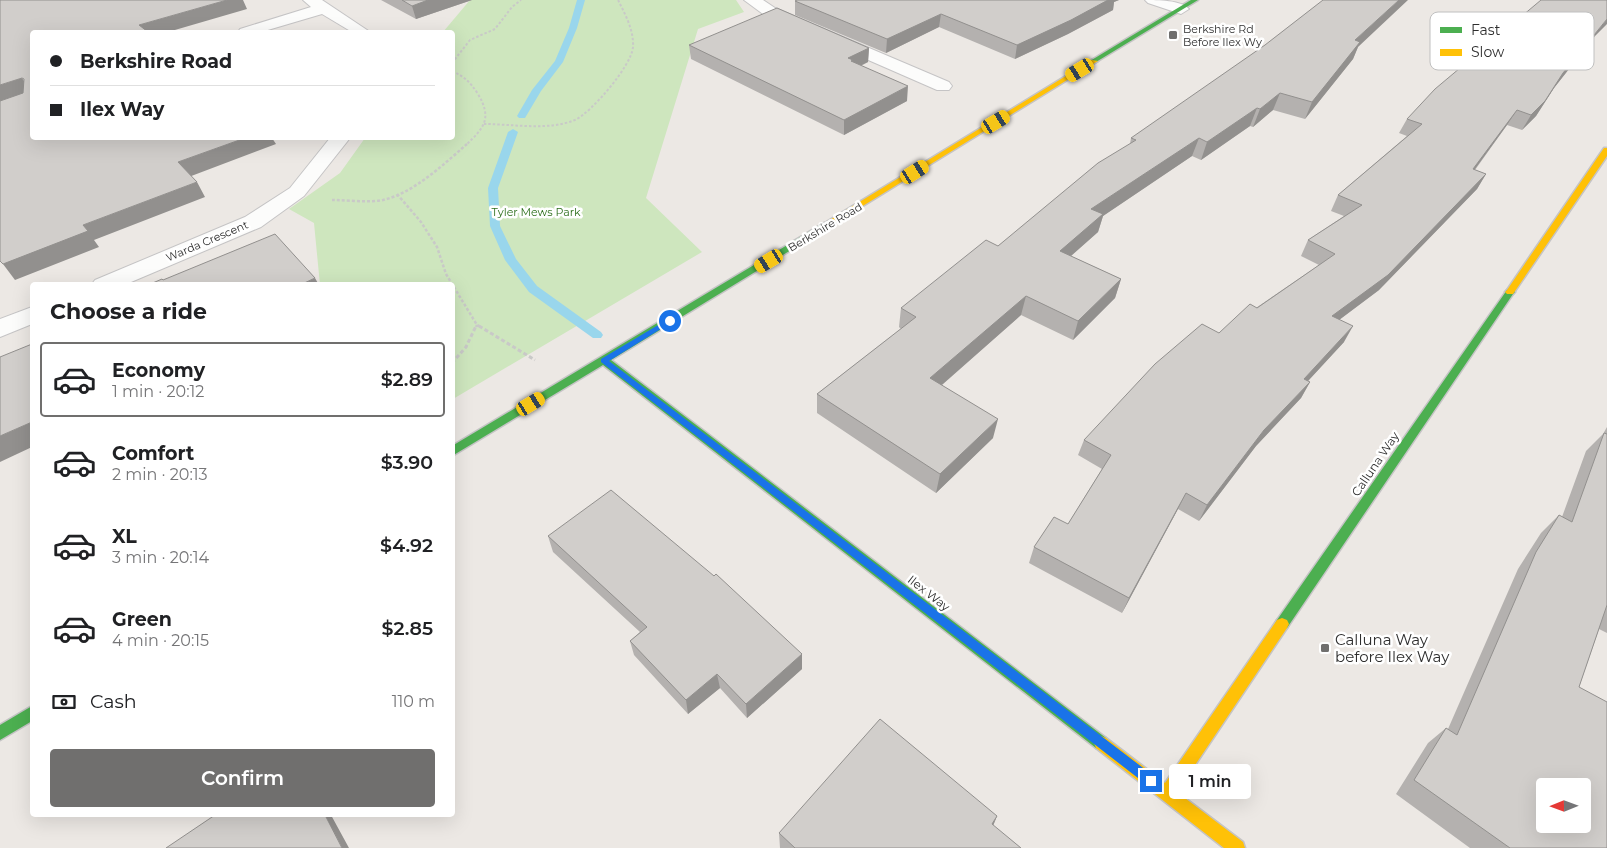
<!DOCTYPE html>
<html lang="en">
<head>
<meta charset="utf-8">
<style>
  :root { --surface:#fff; --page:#f6f6f6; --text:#202124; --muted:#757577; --line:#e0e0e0; --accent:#706f6e }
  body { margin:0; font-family:Montserrat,sans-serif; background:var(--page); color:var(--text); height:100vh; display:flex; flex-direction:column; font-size:19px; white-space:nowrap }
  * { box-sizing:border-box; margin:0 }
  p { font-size:16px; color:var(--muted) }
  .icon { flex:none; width:28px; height:28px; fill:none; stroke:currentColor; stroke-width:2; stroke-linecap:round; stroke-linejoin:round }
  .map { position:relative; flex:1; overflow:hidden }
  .drawer { position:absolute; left:30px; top:282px; width:425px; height:535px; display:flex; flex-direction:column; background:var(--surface); border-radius:5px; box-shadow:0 5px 20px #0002 }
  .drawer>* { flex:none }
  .hud { position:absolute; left:30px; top:30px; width:425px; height:110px; border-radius:5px; box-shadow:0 5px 20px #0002; display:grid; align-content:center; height:110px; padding:0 20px; background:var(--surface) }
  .needle { width:32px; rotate:269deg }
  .tools { position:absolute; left:1536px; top:778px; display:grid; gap:10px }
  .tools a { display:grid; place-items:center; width:55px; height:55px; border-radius:5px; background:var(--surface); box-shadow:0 5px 20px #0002; font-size:25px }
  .end { position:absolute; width:22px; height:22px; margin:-11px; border:6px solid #1a73e8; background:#fff; box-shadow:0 0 0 2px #fff }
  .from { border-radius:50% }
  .bubble { position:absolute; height:35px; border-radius:5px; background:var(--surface); box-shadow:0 5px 20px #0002; font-size:16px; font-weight:600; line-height:35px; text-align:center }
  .car { position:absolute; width:15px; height:30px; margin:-15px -8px; border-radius:6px; box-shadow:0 0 4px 1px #0007; background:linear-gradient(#f5c518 24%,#345 0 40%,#f5c518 0 76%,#345 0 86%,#f5c518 0) }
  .hud b { display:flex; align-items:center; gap:18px; height:48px; font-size:19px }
  .hud b+b { border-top:1px solid var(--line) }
  .hud i { width:12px; height:12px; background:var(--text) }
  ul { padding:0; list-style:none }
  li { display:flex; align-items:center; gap:15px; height:75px; margin:0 10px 8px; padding:0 10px; border:2px solid transparent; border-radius:5px }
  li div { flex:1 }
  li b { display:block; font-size:19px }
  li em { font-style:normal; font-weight:600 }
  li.current { border-color:var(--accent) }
  li>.icon { width:45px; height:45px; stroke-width:1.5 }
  h2 { padding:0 20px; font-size:22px; line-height:60px }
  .pay { display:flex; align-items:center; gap:12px; height:55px; padding:0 20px; font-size:19px }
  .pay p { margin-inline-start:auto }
  .cta { display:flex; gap:10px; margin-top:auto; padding:10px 20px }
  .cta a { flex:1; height:58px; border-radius:5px; background:var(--accent); color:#fff; font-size:20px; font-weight:600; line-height:58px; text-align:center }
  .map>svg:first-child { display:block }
</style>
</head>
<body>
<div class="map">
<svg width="1607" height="848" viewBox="0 0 1607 848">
  <rect width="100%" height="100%" fill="#ece8e4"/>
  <path fill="#cee6be" d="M470 0H736L744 12 698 29 646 198 702 252 453 399 452 285H320L314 223 289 209 340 173 365 138H452V32H443Z"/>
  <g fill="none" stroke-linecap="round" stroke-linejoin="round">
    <path fill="#99d6ec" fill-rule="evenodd" d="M577 0H585L577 28 563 62 541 91 525 118H519L517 116 532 90 555 61 569 28Z
      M513 129 518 132 498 188 500 226 516 259 537 286 601 332 603 335 601 338H593L529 292 505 260 490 226 488 188 508 132Z"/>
    <defs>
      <path id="street" d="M303 0H322L370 32H352L322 14 261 32H238L240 29 311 7Z
        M744 0H763L775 8 949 82 952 86 949 90H937L763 14Z
        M1145 0C1158 0 1181 0 1189 9L1181 14 1148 3Z
        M330 138H350L304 196 261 227 124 285H91L95 280 245 217 290 188Z
        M32 307V324L0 337V319Z"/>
      <path id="fast" d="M1191 0H1198L1096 62 1090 61Z
        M824 223 828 226 827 228 611 360 1106 738 1108 743 1106 748 1101 750 1096 748 603 365 452 456V446Z
        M1510 289 1513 290 1515 292 1513 294 1287 628 1282 630 1277 628 1275 624 1277 620 1507 290Z
        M32 706V721L0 740V725Z"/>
      <path id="slow" d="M1092 60 1098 61 827 228 824 229 820 226Z
        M1604 148H1607V156L1513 294H1507L1505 292 1507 290Z
        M1282 618 1287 620 1289 624 1287 628 1177 792 1243 842 1245 848H1224L1096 748 1094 743 1096 738 1101 736 1106 738 1165 783 1277 620Z"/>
    </defs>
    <use href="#street" stroke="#c5c4c5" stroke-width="2"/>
    <use href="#fast" stroke="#c5c4c5" stroke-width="3"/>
    <use href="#slow" stroke="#c5c4c5" stroke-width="3"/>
    <path stroke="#c9c9c8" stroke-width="2" stroke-dasharray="2.5 2" stroke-linecap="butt" d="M452 63 470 40 495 29 512 7 521 0
      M452 71C465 77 470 82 478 94 492 118 485 127 466 145
      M484 124C512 124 548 131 575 120 592 112 632 65 633 47 634 30 625 14 618 0"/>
    <path stroke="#c9c9c8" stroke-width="2.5" stroke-dasharray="3 2" stroke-linecap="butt" d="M397 194 421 222 437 247 446 274 477 325 481 327
      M332 200C348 200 367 203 383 200 414 193 444 164 467 144
      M476 327 477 325"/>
    <path stroke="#c9c9c8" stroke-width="3" stroke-dasharray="4 2.5" stroke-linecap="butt" d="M479 326 535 360
      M452 363 466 347 476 326"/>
    <use href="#street" fill="#fcfcfb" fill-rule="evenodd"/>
    <use href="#fast" fill="#4caf50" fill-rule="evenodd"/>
    <use href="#slow" fill="#ffc107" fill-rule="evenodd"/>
  </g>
  <path fill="#b4b1af" d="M381 0H472L416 19Z
    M797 0H1119L1114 2 1113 10 1068 34 1015 59 939 27 886 53 795 15V1Z
    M1595 36 1554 88 1536 116 1522 130 1507 125 1475 170 1486 174 1477 189 1379 290 1339 320 1344 342 1308 381 1310 382 1301 398 1256 446 1199 521 1178 509 1122 613 1029 563 1034 547 1068 524 1102 469 1078 455 1084 440 1219 333 1319 265 1301 256 1308 240 1344 216 1331 211 1338 195 1407 136 1399 133 1407 119Z
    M689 45 869 48 868 62 861 66 907 101 844 135 691 59Z
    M1358 47 1353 59 1305 119 1273 110 1253 127 1250 126 1201 160 1192 156 1103 216 1098 232 1071 256 1121 279 1115 298 1073 340 1021 315 942 385 993 438 936 493 817 413V394L901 329 899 327 901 308 998 246 1130 144 1131 138Z
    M1607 427V633L1599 629 1579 687 1607 848H1470L1396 794 1428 743 1446 728 1448 729 1518 569 1541 533 1559 515 1562 517 1586 451 1603 434Z
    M548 536 802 654V669L747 718 720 688 688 714 634 655 630 641 640 632 553 552Z
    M997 816 993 826 1021 848H780L779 833Z"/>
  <path fill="#92908e" d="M227 0H243L247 9 168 32H143L139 25Z
    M428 0H472L416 19 412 6Z
    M1107 0H1119L1114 2 1113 10 1068 34 1015 59 1017 45Z
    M1399 0H1408L1358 47 1353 59 1305 119 1312 102 1355 40Z
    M941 14 939 27 886 53 887 39Z
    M1607 19V24L1595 36 1554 88 1536 116 1522 130 1531 115 1563 73Z
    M869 48 868 62 853 69 848 58Z
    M22 78 31 92 0 103V85Z
    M908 86 907 101 844 135V120Z
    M1280 93 1273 110 1253 127 1260 109Z
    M1257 108 1250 126 1201 160 1207 142Z
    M1517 110 1507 125 1464 184 1473 169Z
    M245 138H272L276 144 186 178 178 162Z
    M1199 138 1192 156 1103 216 1098 232 1055 270 1060 251 1091 209Z
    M1486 174 1477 189 1379 290 1323 332 1332 316Z
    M197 182 205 197 94 240 99 247 15 280 3 264 83 225Z
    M315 278 319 285H300Z
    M1121 279 1115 298 1073 340 1078 321Z
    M1026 296 1021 315 928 397 930 378Z
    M1353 326 1344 342 1295 395 1304 379Z
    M1310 382 1301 398 1256 446 1199 521 1207 505 1264 430Z
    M998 419 993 438 936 493 940 474Z
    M32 422V447L0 462V436Z
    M1186 493 1178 509 1122 613 1129 598Z
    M802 654V669L747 718 746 704Z
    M717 674 720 688 688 714 686 700Z
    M325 815H331L349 848H342Z
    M997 816 990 833 992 824Z"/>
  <path fill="#d1cecb" stroke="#92908e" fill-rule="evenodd" d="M0 0H227L139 25 148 32H32V138H245L178 162 197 182 83 225 88 231 3 264 0 261V101L23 93 24 79 22 78 0 85Z
    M402 0H428L412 6Z
    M797 0H1108L1071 20 1017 45 941 14 887 39 795 1Z
    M1323 0H1399L1355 40 1360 42 1312 102 1280 93 1260 109 1257 108 1207 142 1199 138 1091 209 1103 214 1060 251 1121 279 1078 321 1026 296 930 378 998 419 940 474 817 394 916 317 901 308 986 240 998 246 1098 163 1136 140 1131 138 1265 45Z
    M1541 0H1607V19L1563 73 1545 101 1531 115 1517 110 1473 169 1486 174 1388 275 1332 316 1353 326 1304 379 1310 382 1264 430 1207 505 1186 493 1129 598 1034 547 1054 517 1068 524 1111 455 1084 440 1155 364 1202 324 1219 333 1250 304 1257 308 1335 254 1308 240 1362 205 1338 195 1422 124 1407 119 1435 89Z
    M777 8 869 48 848 58 853 60 851 61 908 86 844 120 689 45Z
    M275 234 315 278 300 285H148L162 279 163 280Z
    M32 344V422L0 436V357Z
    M1604 433 1607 434V605L1579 687 1607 702V848H1510L1414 780 1446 728 1457 735 1536 552 1559 515 1572 522ZM1545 786H1582V824H1545Z
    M611 490 714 576 716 574 802 654 746 704 717 674 686 700 630 641 647 627 548 536Z
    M880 719 997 816 992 824 1021 848H795L779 833Z
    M215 815H325L342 848H166Z"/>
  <path fill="#1a73e8" d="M670 318 674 321 672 322 609 361 1155 777V785H1147L601 362V359Z"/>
  <g fill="#706f6e" stroke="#fff" stroke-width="2">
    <rect x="1168" y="30" width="10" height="10" rx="2.5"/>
    <rect x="1320" y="643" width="10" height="10" rx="2.5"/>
  </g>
  <g text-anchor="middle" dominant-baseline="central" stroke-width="5" stroke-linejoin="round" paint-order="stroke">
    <g font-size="11" fill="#2e2e2e" stroke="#fff" text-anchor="start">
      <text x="1183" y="29">Berkshire Rd<tspan x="1183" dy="13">Before Ilex Wy</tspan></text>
    </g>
    <g font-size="11" fill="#2c6e1b" stroke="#fff">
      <text x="536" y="212">Tyler Mews Park</text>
    </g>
    <g font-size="11" fill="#2e2e2e" stroke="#fff">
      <text transform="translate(825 227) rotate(-31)">Berkshire Road</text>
      <text transform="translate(207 241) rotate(-23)">Warda Crescent</text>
    </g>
    <g font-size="12" fill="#2e2e2e" stroke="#fff">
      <text transform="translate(1375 464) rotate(-56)">Calluna Way</text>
      <text transform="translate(929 593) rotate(38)">Ilex Way</text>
    </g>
    <g font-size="15" fill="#2e2e2e" stroke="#fff" text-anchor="start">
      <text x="1335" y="639">Calluna Way<tspan x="1335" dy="17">before Ilex Way</tspan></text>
    </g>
  </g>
  <rect x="1430" y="12" width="164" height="58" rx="8" fill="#fff" stroke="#c0c0c0" stroke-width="1"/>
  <rect x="1440" y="27" width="22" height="6" fill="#4caf50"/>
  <rect x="1440" y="49" width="22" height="7" fill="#ffc107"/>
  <g font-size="14" fill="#2e2e2e">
    <text x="1471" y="35">Fast</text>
    <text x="1471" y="57">Slow</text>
  </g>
</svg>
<div class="tools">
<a><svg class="needle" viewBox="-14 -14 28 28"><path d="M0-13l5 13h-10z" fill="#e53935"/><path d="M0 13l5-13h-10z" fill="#757577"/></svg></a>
</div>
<i class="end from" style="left:670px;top:321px"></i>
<i class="end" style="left:1151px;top:781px"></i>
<div class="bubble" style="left:1169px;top:764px;width:82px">1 min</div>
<i class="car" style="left:1080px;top:70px;rotate:239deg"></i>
<i class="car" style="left:996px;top:122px;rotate:59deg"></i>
<i class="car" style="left:915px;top:172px;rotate:58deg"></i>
<i class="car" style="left:769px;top:261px;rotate:239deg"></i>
<i class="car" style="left:531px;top:404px;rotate:59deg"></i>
<div class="hud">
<b><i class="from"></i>Berkshire Road</b>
<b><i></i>Ilex Way</b>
</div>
<section class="drawer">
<h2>Choose a ride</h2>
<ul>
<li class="current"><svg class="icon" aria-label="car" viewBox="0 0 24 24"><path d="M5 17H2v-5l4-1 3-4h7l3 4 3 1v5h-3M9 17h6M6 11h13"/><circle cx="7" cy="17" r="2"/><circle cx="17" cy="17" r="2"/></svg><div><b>Economy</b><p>1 min · 20:12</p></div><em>$2.89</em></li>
<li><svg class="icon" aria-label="car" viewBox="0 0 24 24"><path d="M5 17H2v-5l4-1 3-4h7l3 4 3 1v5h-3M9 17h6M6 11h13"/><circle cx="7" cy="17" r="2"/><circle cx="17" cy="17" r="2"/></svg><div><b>Comfort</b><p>2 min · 20:13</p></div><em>$3.90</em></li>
<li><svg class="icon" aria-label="car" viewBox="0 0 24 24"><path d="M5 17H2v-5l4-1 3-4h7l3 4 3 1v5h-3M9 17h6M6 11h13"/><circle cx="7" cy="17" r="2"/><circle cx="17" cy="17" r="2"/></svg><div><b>XL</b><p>3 min · 20:14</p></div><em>$4.92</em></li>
<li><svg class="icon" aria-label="car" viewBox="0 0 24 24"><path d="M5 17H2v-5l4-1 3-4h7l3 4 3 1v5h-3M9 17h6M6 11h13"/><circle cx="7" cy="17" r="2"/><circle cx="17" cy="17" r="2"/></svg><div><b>Green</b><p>4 min · 20:15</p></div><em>$2.85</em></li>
</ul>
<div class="pay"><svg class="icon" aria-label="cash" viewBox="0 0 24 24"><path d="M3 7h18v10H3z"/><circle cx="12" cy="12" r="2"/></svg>Cash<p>110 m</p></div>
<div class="cta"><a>Confirm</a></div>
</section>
</div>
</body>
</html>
